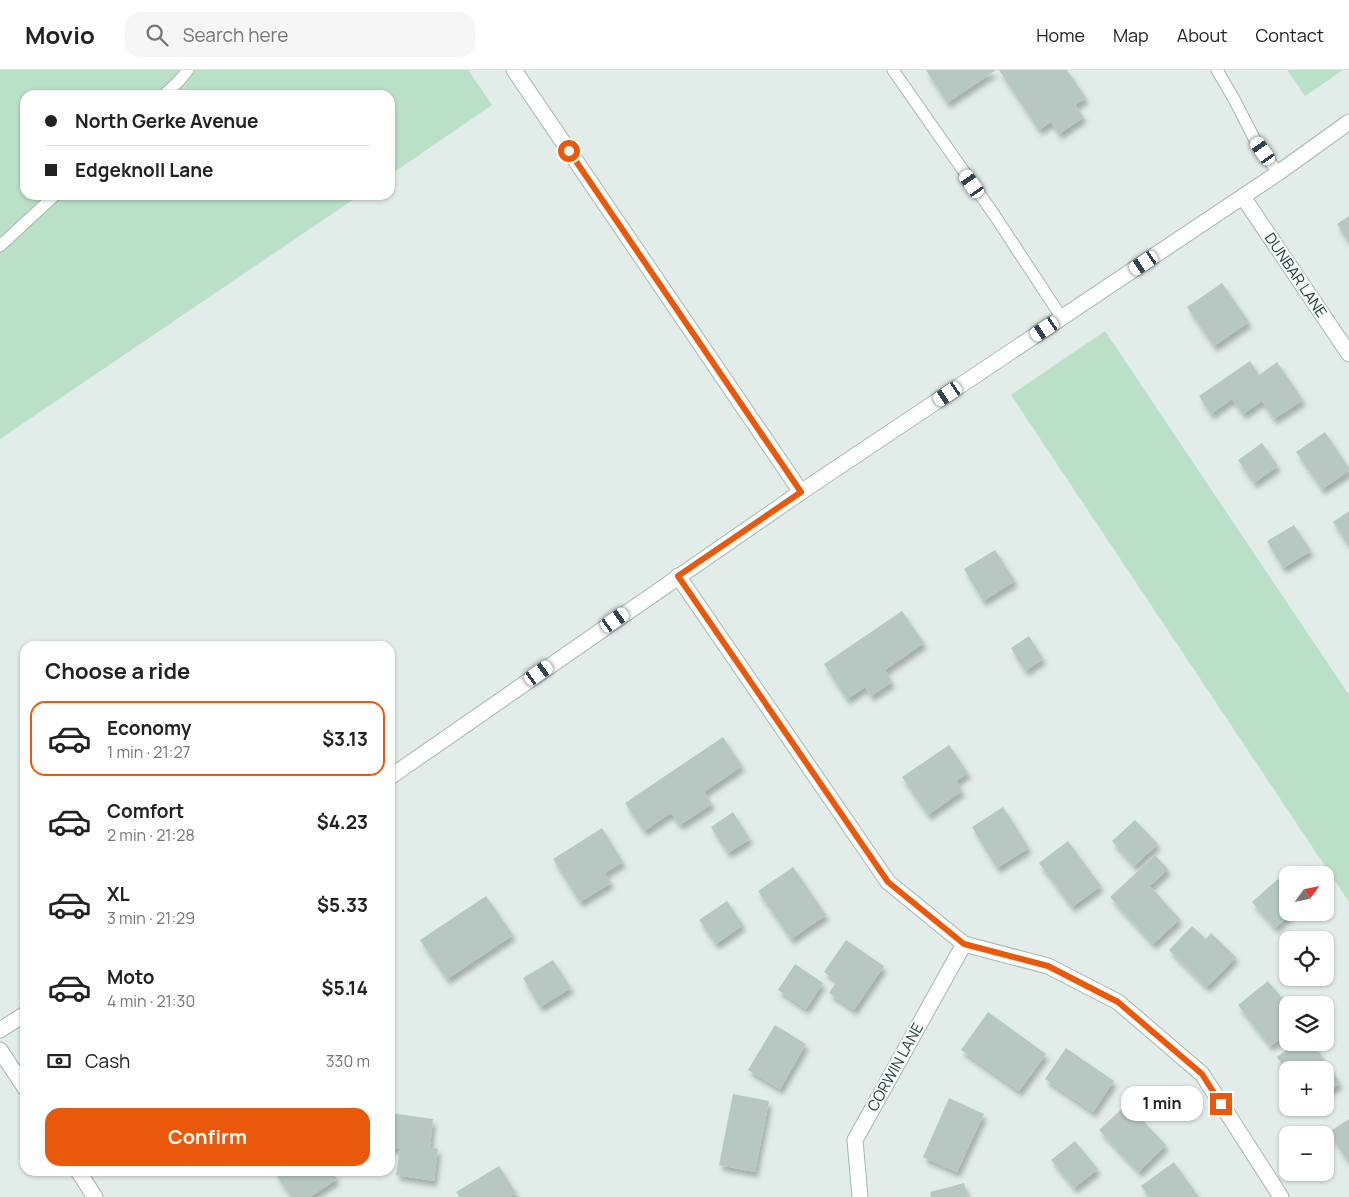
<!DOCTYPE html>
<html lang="en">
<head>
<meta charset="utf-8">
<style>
  :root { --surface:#fff; --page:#f6f6f6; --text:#222; --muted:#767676; --line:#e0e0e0; --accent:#ea580c }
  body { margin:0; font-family:Manrope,sans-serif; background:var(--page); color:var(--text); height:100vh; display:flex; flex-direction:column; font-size:19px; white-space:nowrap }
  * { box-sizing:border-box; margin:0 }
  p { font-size:16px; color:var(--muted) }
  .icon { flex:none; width:28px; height:28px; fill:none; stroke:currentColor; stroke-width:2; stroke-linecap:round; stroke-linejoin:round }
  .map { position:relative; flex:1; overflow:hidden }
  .details { position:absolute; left:20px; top:571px; width:375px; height:535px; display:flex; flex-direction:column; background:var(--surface); border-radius:15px; box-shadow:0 1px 4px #0004 }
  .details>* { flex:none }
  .top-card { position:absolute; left:20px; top:20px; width:375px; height:110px; border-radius:15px; box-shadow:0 1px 4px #0004; display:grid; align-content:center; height:110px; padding:0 25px; background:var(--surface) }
  .needle { width:32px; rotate:57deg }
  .buttons { position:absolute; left:1279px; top:796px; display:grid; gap:10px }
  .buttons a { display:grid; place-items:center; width:55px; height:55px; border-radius:10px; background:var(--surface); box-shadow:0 1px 4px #0004; font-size:25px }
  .end { position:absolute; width:22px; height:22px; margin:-11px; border:6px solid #ea580c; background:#fff; box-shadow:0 0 0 2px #fff }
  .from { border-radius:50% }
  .bubble { position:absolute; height:35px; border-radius:15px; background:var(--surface); box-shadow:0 1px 4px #0004; font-size:16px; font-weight:700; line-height:35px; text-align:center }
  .car { position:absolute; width:15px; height:30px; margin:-15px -8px; border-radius:6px; box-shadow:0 0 4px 1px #0007; background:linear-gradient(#fff 24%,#345 0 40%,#fff 0 76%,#345 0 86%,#fff 0) }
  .top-card b { display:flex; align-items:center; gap:18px; height:48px; font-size:19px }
  .top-card b+b { border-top:1px solid var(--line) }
  .top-card i { width:12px; height:12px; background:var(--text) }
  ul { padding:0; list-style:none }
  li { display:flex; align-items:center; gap:15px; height:75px; margin:0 10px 8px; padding:0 15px; border:2px solid transparent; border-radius:15px }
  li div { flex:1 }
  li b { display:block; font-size:19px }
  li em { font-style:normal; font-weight:700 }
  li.active { border-color:var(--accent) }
  li>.icon { width:45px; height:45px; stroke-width:1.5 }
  h2 { padding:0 25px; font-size:22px; line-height:60px }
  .pay { display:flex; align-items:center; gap:12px; height:55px; padding:0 25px; font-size:19px }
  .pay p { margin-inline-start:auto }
  .cta { display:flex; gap:10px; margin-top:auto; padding:10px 25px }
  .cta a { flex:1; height:58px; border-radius:15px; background:var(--accent); color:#fff; font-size:20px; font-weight:700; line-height:58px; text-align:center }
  header { display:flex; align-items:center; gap:30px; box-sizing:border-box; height:70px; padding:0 25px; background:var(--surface); border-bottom:1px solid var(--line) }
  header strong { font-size:24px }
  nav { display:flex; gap:28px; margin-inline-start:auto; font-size:18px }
  .search { width:350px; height:45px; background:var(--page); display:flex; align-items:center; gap:12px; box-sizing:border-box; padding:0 18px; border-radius:15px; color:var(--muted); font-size:19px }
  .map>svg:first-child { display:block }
</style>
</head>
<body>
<header>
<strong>Movio</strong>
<div class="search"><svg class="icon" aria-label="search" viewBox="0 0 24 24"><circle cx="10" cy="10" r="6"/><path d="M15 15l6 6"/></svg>Search here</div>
<nav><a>Home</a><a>Map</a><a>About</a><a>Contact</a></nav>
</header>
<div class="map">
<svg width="1349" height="1127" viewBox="0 0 1349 1127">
  <defs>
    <filter id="shadow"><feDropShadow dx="3" dy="5.5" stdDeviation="2.5" flood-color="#0004"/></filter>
  </defs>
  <rect width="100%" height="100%" fill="#e2edea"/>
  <path fill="#bae0c8" d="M0 0H468L492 35 390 105V25H25V125H360L0 369Z
    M1287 0H1343L1305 26Z
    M1105 261 1349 625V832L1011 325Z"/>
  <path fill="#b7c8c3" filter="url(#shadow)" d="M926 0H996L947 33Z
    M999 0H1067L1086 28 1075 35 1084 47 1059 64 1051 52 1039 60Z
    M1349 146V173L1337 154Z
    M1222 213 1249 252 1214 276 1187 237Z
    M1250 291 1259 305 1277 292 1303 330 1274 349 1262 331 1243 344 1232 329 1211 344 1199 326Z
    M1325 362 1349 398V401L1322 419 1296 382Z
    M1262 373 1278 396 1254 413 1238 390Z
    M1349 441V476L1333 452Z
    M1294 455 1311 481 1283 498 1267 471Z
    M995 480 1015 511 983 531 964 499Z
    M902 541 924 573 885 600 892 612 871 626 865 617 847 629 824 594Z
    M1029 566 1043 589 1025 601 1011 578Z
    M723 667 742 696 704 722 712 734 680 755 671 743 644 761 625 733Z
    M949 675 968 703 956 711 962 721 928 745 902 707Z
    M1003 737 1029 778 997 798 972 757Z
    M733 742 750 769 728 783 711 757Z
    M1135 750 1158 774 1134 796 1112 771Z
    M602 758 623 792 605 803 611 813 580 832 553 789Z
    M1068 771 1101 816 1072 837 1039 793Z
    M1155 785 1168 799 1150 816 1180 849 1153 874 1110 827Z
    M793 797 826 845 791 869 758 821Z
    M1278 809 1288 820V842H1293L1275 858 1252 832Z
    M486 826 513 865 447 909 420 870Z
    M727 831 743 855 716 874 699 850Z
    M1192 856 1206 869 1211 863 1236 887 1207 917 1169 880Z
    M846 870 884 896 854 940 829 923 837 911 824 902Z
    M553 890 571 918 540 937 523 908Z
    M795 894 823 913 806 939 778 920Z
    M1268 911 1288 935V963L1270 976 1238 935Z
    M988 942 1046 984 1019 1021 961 980Z
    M775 955 806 974 780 1019 748 1000Z
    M1297 972H1312L1340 1013 1325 1023V1000H1288V1002L1277 987Z
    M1066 978 1114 1011 1093 1042 1045 1009Z
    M733 1024 769 1031 755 1102 719 1095Z
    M949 1028 984 1044 957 1102 923 1087Z
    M1127 1034 1166 1075 1139 1102 1099 1060Z
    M390 1043 433 1049 430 1077 438 1079 434 1111 396 1105 400 1079 390 1078Z
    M1349 1049V1093L1329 1062Z
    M1075 1071 1098 1099 1074 1118 1051 1090Z
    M1174 1092 1199 1127H1149L1141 1116Z
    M499 1096 516 1123 510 1127H460L456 1122Z
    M274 1101H332L337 1109 310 1127H291Z
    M964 1113 968 1127H931L930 1122Z"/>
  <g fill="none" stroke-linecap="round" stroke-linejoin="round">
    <defs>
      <path id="lane" d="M893 0 995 146 1062 248
        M1217 0 1234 29 1255 70 1278 103
        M164 25 179 11 188 0
        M0 176 55 125"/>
      <path id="street" d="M514 0 801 422
        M1243 127 1349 284
        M678 506 888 812 964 874 1048 896 1118 932 1202 1004 1281 1127
        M0 980 25 1018
        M78 1101 95 1127
        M860 1127 855 1070 964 874"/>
      <path id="secondary" d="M390 707 801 422 1278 103 1349 52
        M0 960 25 944"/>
    </defs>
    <use href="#lane" stroke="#a4b6b2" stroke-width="13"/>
    <use href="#street" stroke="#a4b6b2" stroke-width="17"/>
    <use href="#secondary" stroke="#a0bab3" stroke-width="17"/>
    <use href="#lane" stroke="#fff" stroke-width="11"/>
    <use href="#street" stroke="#fff" stroke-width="15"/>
    <use href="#secondary" stroke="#fff" stroke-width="15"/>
  </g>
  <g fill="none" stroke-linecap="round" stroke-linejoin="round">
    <path stroke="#ea580c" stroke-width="6" d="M569 81 801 422 678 506 888 812 964 874 1048 896 1118 932 1202 1004 1221 1034"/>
  </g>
  <g text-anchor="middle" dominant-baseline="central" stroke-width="4.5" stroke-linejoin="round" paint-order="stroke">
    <g font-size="15" fill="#21403b" stroke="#f3f9f7">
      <text transform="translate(1296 205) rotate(56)">DUNBAR LANE</text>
      <text transform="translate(895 997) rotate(-61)">CORWIN LANE</text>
    </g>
  </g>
</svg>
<div class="buttons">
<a><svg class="needle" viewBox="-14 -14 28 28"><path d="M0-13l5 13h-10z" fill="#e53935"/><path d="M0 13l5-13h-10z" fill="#767676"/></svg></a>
<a><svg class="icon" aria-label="locate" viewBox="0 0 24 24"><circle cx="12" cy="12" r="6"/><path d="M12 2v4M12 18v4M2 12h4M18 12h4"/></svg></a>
<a><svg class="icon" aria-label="layers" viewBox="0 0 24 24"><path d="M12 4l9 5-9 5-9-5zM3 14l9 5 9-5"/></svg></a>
<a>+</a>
<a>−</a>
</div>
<i class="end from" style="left:569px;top:81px"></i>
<i class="end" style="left:1221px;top:1034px"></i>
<div class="bubble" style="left:1121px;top:1016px;width:82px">1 min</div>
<i class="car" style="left:1263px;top:81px;rotate:325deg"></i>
<i class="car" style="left:972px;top:114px;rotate:325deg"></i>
<i class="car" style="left:1144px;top:193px;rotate:236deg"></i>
<i class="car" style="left:1045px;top:259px;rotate:236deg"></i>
<i class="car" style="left:948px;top:324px;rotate:236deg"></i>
<i class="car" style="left:615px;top:550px;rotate:55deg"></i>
<i class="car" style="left:539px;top:603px;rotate:55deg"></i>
<div class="top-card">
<b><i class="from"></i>North Gerke Avenue</b>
<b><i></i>Edgeknoll Lane</b>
</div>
<section class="details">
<h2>Choose a ride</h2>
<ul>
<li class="active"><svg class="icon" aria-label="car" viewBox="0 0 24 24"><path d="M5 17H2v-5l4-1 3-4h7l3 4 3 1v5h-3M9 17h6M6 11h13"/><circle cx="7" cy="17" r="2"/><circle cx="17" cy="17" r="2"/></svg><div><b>Economy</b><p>1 min · 21:27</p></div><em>$3.13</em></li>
<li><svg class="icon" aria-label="car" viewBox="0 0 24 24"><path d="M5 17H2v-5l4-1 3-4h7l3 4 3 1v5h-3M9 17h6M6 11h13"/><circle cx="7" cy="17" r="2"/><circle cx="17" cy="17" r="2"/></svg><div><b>Comfort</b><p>2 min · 21:28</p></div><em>$4.23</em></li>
<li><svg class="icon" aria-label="car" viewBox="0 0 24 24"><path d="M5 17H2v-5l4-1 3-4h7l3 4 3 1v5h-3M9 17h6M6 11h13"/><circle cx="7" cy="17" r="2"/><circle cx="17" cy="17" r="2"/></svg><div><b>XL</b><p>3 min · 21:29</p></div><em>$5.33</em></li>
<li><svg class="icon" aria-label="car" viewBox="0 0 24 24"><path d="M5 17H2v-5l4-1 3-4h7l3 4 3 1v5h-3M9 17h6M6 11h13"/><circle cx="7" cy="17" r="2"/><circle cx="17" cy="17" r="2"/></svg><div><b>Moto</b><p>4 min · 21:30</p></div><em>$5.14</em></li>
</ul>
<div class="pay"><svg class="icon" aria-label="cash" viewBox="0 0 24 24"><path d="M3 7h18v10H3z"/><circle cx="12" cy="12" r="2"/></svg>Cash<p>330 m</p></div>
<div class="cta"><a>Confirm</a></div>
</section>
</div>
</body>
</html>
